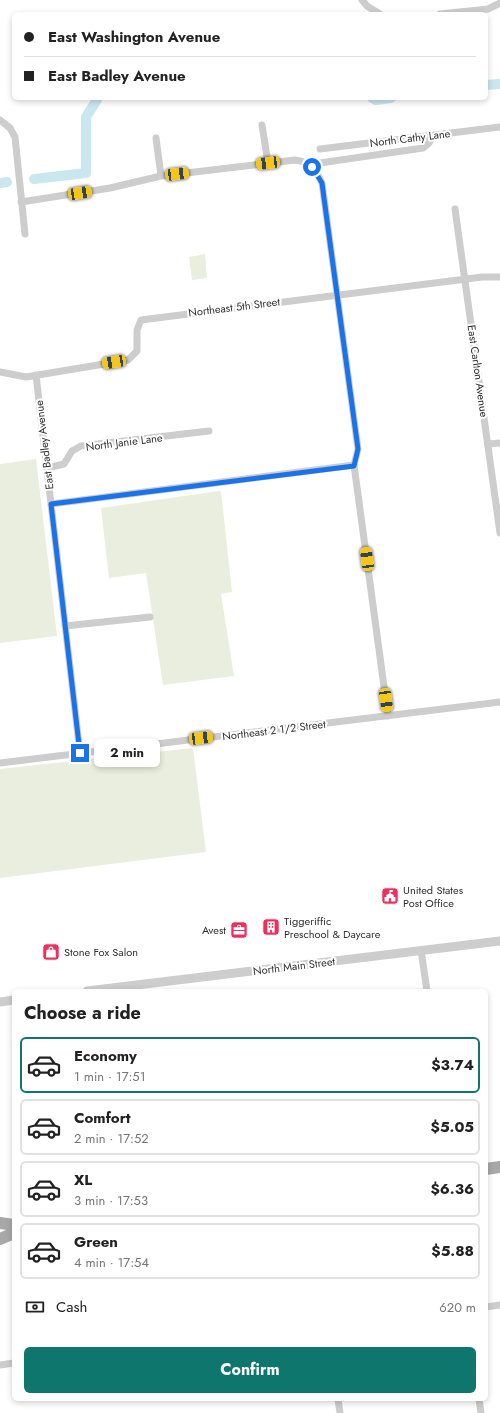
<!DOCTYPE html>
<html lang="en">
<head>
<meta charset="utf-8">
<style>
  :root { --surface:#fff; --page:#f2f2f2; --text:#222; --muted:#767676; --line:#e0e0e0; --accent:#0f766e }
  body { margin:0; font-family:Jost,sans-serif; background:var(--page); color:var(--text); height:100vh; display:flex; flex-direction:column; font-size:15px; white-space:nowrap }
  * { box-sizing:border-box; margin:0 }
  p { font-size:13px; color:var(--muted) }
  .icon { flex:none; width:22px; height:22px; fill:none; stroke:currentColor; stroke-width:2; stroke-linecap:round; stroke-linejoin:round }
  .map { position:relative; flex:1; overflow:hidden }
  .drawer { position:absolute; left:12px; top:989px; width:476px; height:412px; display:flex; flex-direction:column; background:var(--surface); border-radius:6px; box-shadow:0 2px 6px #0003 }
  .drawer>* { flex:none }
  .banner { position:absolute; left:12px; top:12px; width:476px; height:88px; border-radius:6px; box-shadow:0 2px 6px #0003; display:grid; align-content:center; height:88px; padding:0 12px; background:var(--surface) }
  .end { position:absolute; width:18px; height:18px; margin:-9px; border:5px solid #1a73e8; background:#fff; box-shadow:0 0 0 2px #fff }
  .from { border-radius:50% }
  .bubble { position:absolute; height:28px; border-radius:6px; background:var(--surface); box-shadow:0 2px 6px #0003; font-size:13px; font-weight:700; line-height:28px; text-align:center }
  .car { position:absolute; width:12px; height:24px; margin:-12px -6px; border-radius:5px; box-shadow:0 0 3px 1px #0007; background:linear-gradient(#f5c518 24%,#345 0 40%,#f5c518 0 76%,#345 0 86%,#f5c518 0) }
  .banner b { display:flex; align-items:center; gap:14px; height:38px; font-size:15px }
  .banner b+b { border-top:1px solid var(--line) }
  .banner i { width:10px; height:10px; background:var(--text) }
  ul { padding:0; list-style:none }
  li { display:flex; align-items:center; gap:12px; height:56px; margin:0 8px 6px; padding:0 4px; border:2px solid var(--line); border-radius:6px }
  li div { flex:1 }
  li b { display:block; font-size:15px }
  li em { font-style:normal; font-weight:700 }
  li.current { border-color:var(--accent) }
  li>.icon { width:36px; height:36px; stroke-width:1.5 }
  h2 { padding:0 12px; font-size:18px; line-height:48px }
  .pay { display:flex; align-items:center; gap:10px; height:44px; padding:0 12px; font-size:15px }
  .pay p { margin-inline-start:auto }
  .primary-button { display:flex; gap:8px; margin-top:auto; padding:8px 12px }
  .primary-button a { flex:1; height:46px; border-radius:6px; background:var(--accent); color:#fff; font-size:16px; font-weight:700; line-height:46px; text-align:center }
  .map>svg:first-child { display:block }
</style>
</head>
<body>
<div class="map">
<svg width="500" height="1413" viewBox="0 0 500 1413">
  <rect width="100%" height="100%" fill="#fff"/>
  <path fill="#e9eede" d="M205 254 207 278 192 280 189 257Z
    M36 459 57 636 0 643V464Z
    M219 491H221L232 592 221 594 234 676 163 685 146 573 109 578 101 508Z
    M193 748 206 852 0 878V769Z"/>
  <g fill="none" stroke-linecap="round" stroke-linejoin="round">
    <path stroke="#cae6ee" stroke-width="10" d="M486 85 500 84
      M372 98 376 100 391 98
      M34 179 86 173V117L98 98
      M0 183 7 182"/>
    <path stroke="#cdcdcd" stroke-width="7" d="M362 0 367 6 380 14
      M440 14 488 9 500 3
      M0 120 10 128 15 137 25 234
      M262 125 268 163
      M156 138 161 176
      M320 149 500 127
      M312 167 320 163 423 148 429 143 433 136
      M21 202 110 188 161 176 295 160C310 162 316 170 322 183L358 449 354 465 388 716
      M455 209 500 533
      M0 372 26 377 128 360 137 351V330L141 320 482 277H500
      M36 375 80 753
      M488 444 500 443
      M47 468 64 464 72 451 81 446 209 431
      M51 504 354 465
      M65 626 150 617
      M0 763 500 702
      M421 950 427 991
      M486 1307 500 1305
      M0 1365 14 1363
      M338 1399 340 1413
      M479 1399 481 1413"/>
    <path stroke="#cdcdcd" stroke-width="9" d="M87 991 500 941
      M0 1002 14 1000"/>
    <path stroke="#a8a8a8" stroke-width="12" d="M486 1169 500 1167
      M0 1223 14 1225
      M0 1239 14 1233"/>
  </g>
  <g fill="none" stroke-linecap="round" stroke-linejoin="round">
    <path stroke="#1a73e8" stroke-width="5" d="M80 753 51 504 354 466 358 449 326 213 322 183 312 167"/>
  </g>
  <defs>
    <symbol id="civic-square" viewBox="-11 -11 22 22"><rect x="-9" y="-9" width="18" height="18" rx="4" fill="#ea305f" stroke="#fff"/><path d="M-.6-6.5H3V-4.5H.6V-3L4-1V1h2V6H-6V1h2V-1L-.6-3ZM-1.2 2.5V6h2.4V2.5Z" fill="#fff"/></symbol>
    <symbol id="building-square" viewBox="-11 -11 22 22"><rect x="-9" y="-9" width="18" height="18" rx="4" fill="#ea305f" stroke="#fff"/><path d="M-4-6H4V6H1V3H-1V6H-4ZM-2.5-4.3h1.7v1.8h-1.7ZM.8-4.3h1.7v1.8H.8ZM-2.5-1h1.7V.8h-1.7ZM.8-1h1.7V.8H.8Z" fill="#fff"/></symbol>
    <symbol id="office-square" viewBox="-11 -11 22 22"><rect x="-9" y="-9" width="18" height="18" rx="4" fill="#ea305f" stroke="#fff"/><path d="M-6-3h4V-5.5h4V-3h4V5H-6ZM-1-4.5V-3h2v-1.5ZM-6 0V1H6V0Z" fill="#fff"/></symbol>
    <symbol id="shop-square" viewBox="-11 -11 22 22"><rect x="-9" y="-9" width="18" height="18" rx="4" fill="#ea305f" stroke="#fff"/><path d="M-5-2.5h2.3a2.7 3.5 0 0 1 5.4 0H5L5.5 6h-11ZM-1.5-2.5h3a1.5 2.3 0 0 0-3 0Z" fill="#fff"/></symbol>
  </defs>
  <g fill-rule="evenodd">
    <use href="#civic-square" x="380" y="886" width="20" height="20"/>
    <use href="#building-square" x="261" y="917" width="20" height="20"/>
    <use href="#office-square" x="229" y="920" width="20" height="20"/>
    <use href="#shop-square" x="41" y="942" width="20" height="20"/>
  </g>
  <g text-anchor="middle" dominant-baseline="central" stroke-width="4" stroke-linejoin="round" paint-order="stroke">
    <g font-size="11" fill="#303030" stroke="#fff">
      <text transform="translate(410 138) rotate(-7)">North Cathy Lane</text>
      <text transform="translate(234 307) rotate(-7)">Northeast 5th Street</text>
      <text transform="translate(478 371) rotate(82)">East Carlton Avenue</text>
      <text transform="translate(124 442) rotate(-7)">North Janie Lane</text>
      <text transform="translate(44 445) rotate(-97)">East Badley Avenue</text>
      <text transform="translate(274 730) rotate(-7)">Northeast 2 1/2 Street</text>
      <text transform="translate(294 966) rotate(-7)">North Main Street</text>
    </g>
    <g font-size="11" fill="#303030" stroke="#fff" text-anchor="start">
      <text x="403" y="890">United States<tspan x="403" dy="13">Post Office</tspan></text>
      <text x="284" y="921">Tiggeriffic<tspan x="284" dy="13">Preschool &amp; Daycare</tspan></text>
      <text x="226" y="930" text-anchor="end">Avest</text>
      <text x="64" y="952">Stone Fox Salon</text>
    </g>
  </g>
</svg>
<i class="end from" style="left:312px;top:167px"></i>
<i class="end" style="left:80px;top:753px"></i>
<div class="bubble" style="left:94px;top:739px;width:66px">2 min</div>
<i class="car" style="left:268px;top:163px;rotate:263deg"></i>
<i class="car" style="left:177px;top:174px;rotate:83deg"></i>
<i class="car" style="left:80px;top:193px;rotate:81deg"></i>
<i class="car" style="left:114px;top:362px;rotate:261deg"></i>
<i class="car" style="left:367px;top:559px;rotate:352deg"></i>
<i class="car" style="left:386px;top:700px;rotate:172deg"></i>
<i class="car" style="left:201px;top:738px;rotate:83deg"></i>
<div class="banner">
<b><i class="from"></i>East Washington Avenue</b>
<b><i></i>East Badley Avenue</b>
</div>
<section class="drawer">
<h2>Choose a ride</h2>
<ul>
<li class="current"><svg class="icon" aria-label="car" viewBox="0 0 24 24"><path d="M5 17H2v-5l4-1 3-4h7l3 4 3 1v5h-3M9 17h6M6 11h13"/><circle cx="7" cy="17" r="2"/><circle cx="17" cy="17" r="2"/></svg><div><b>Economy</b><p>1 min · 17:51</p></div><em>$3.74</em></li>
<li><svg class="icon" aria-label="car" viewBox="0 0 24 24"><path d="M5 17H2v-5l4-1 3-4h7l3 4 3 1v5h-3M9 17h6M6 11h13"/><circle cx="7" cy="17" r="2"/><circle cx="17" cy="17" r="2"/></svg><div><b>Comfort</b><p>2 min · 17:52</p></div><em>$5.05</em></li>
<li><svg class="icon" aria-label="car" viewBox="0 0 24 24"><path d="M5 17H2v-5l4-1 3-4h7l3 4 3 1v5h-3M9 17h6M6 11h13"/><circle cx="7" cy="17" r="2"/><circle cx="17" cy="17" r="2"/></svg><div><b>XL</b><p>3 min · 17:53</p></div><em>$6.36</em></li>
<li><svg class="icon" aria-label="car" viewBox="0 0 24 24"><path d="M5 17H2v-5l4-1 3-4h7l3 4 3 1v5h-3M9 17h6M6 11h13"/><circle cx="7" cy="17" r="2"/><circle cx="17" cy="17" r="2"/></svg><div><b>Green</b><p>4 min · 17:54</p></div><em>$5.88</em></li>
</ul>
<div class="pay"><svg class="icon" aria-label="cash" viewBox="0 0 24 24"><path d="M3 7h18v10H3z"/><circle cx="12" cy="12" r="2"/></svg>Cash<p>620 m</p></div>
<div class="primary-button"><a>Confirm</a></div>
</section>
</div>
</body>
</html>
